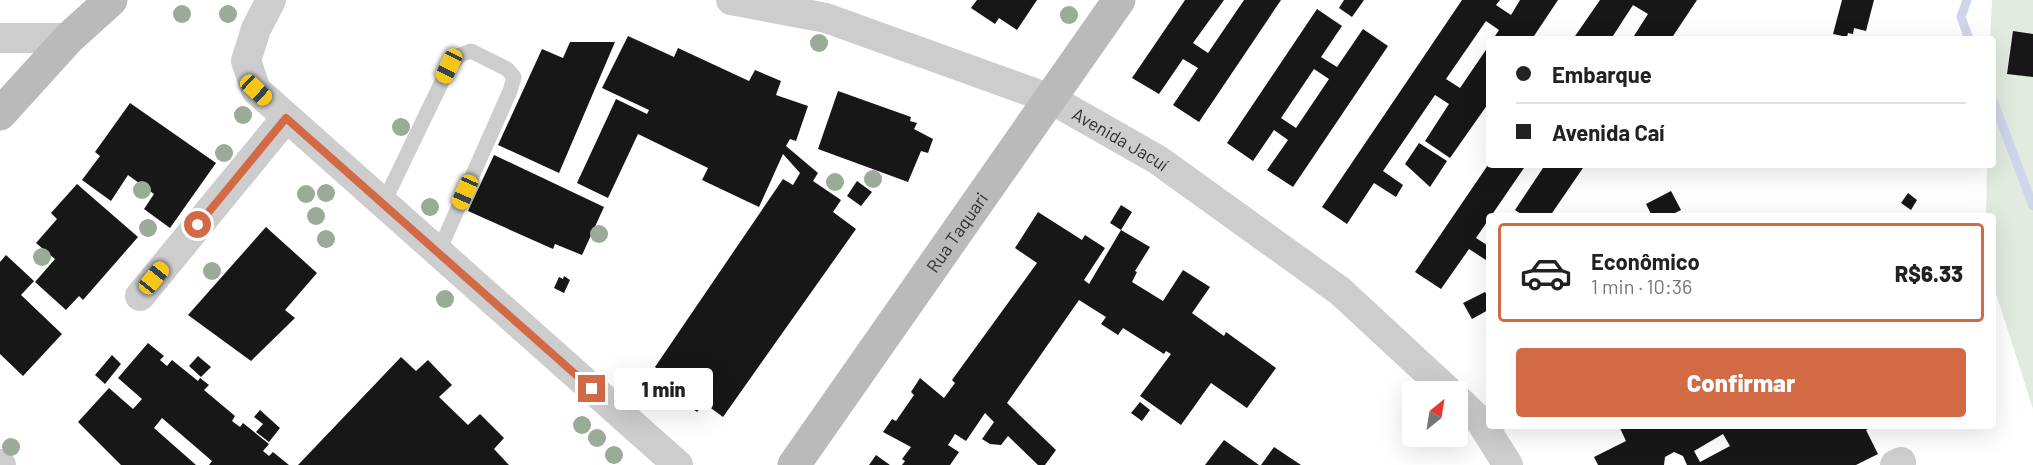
<!DOCTYPE html>
<html lang="pt">
<head>
<meta charset="utf-8">
<style>
  :root { --surface:#fff; --page:#f6f6f6; --text:#222; --muted:#767676; --line:#e0e0e0; --accent:#d36a46 }
  body { margin:0; font-family:Barlow,sans-serif; background:var(--page); color:var(--text); height:100vh; display:flex; flex-direction:column; font-size:22px; white-space:nowrap }
  * { box-sizing:border-box; margin:0 }
  p { font-size:20px; color:var(--muted) }
  .icon { flex:none; width:33px; height:33px; fill:none; stroke:currentColor; stroke-width:2; stroke-linecap:round; stroke-linejoin:round }
  .map { position:relative; flex:1; overflow:hidden }
  .details { position:absolute; left:1486px; top:213px; width:510px; height:216px; display:flex; flex-direction:column; background:var(--surface); border-radius:6px; box-shadow:0 6px 24px #0002 }
  .details>* { flex:none }
  .banner { position:absolute; left:1486px; top:36px; width:510px; height:132px; border-radius:6px; box-shadow:0 6px 24px #0002; display:grid; align-content:center; height:132px; padding:0 30px; background:var(--surface) }
  .needle { width:39px; rotate:30deg }
  .buttons { position:absolute; left:1402px; top:381px; display:grid; gap:12px }
  .buttons a { display:grid; place-items:center; width:66px; height:66px; border-radius:6px; background:var(--surface); box-shadow:0 6px 24px #0002; font-size:30px }
  .end { position:absolute; width:27px; height:27px; margin:-14px; border:8px solid #d36a46; background:#fff; box-shadow:0 0 0 3px #fff }
  .from { border-radius:50% }
  .bubble { position:absolute; height:42px; border-radius:6px; background:var(--surface); box-shadow:0 6px 24px #0002; font-size:20px; font-weight:800; line-height:42px; text-align:center }
  .car { position:absolute; width:18px; height:36px; margin:-18px -9px; border-radius:8px; box-shadow:0 0 4px 2px #0007; background:linear-gradient(#f5c518 24%,#345 0 40%,#f5c518 0 76%,#345 0 86%,#f5c518 0) }
  .banner b { display:flex; align-items:center; gap:21px; height:57px; font-size:22px }
  .banner b+b { border-top:2px solid var(--line) }
  .banner i { width:15px; height:15px; background:var(--text) }
  ul { padding:10px 0 0; list-style:none }
  li { display:flex; align-items:center; gap:18px; height:99px; margin:0 12px 9px; padding:0 18px; border:3px solid transparent; border-radius:6px }
  li div { flex:1 }
  li b { display:block; font-size:22px }
  li em { font-style:normal; font-weight:800 }
  li.current { border-color:var(--accent) }
  li>.icon { width:54px; height:54px; stroke-width:1.5 }
  .button { display:flex; gap:12px; margin-top:auto; padding:12px 30px }
  .button a { flex:1; height:69px; border-radius:6px; background:var(--accent); color:#fff; font-size:24px; font-weight:800; line-height:69px; text-align:center }
  .map>svg:first-child { display:block }
</style>
</head>
<body>
<div class="map">
<svg width="2033" height="465" viewBox="0 0 2033 465">
  <rect width="100%" height="100%" fill="#fff"/>
  <path fill="#e2ebe0" d="M1992 0H2033V409L1994 287V216H1986L1987 165H1994V39H1990Z"/>
  <g fill="none" stroke-linecap="round" stroke-linejoin="round">
    <path stroke="#ced6e9" stroke-width="9" d="M1967 0 1961 17 1969 39
      M1994 103 2033 206"/>
  </g>
  <path fill="#171717" fill-rule="evenodd" d="M977 0H1037L1017 30 999 18 995 24 971 8Z
    M1185 0H1224L1193 43 1208 53 1244 0H1281L1199 122 1173 105 1198 68 1183 59 1159 94 1132 78Z
    M1344 0H1364L1352 17 1339 8Z
    M1462 0H1500L1496 5 1511 15 1520 0H1558L1532 39H1493L1499 30 1486 21 1446 79 1460 88 1490 44V101L1450 158 1425 141 1449 104 1435 95 1383 171 1403 185 1396 197 1374 183 1347 224 1322 207Z
    M1600 0H1697L1671 39H1632L1648 14 1633 5 1611 39H1573Z
    M1842 0H1874L1866 31 1854 28 1853 34 1848 33 1847 37 1833 34Z
    M1317 9 1342 26 1321 57 1337 67 1363 29 1388 46 1293 187 1267 170 1288 140 1274 130 1253 161 1227 143ZM1314 69 1329 79 1296 128 1281 118Z
    M2013 31 2033 34V77L2007 74Z
    M628 36 674 57 678 48 749 81 755 70 781 81 776 95 808 106 796 141 790 139 786 146 818 173 813 181 841 200 833 212 856 229 723 417 704 403 697 412 669 391 676 382 655 367 783 179 793 185 800 173 783 154 759 207 702 180 708 168 638 134 608 198 577 183 616 99 647 114 649 110 602 88Z
    M570 42H615L559 173 498 145 542 49 563 58Z
    M838 91 911 117 910 121 917 123 914 129 933 139 928 153 921 151 908 182 818 149Z
    M130 103 216 163 170 228 144 209 154 194 128 175 111 201 82 180 100 156 95 152Z
    M1419 143 1447 161 1430 187 1405 164Z
    M494 155 604 207 582 255 555 244 553 249 468 211Z
    M1490 162V165H1526L1476 238 1490 247 1489 262 1469 249 1441 289 1415 272Z
    M1539 165H1585L1550 216H1524L1515 210 1543 168Z
    M857 181 872 192 861 206 847 196Z
    M77 184 138 237 83 300 79 296 66 310 35 282 55 259 36 243 57 219 51 213Z
    M1671 191 1681 210 1669 216H1652L1646 204Z
    M1908 193 1917 200 1911 210 1901 203Z
    M1121 205 1132 212 1121 230 1110 223Z
    M1038 212 1082 240 1085 235 1105 248 1084 280 1089 284 1121 230 1150 247 1135 271 1137 272 1132 282 1163 301 1183 270 1210 287 1192 313 1224 336 1226 332 1276 368 1247 408 1211 383 1181 425 1140 396 1171 354 1166 351 1164 354 1123 328 1118 335 1101 324 1106 317 1079 300 1007 403 1056 450 1045 465H1038L1008 436 1001 445 990 444 982 439 994 422 985 413 966 441 955 434 948 445 959 452 950 465H902L905 461 902 459 911 447 883 432 892 419 896 421 914 395 911 392 920 378 944 398 955 383 952 380 1037 263 1015 248Z
    M266 227 317 273 285 310 295 318 251 361 188 315Z
    M6 255 34 281 21 295 62 334 23 376 0 354V262Z
    M564 276 570 280 564 293 554 288 559 277 563 279Z
    M1485 292 1490 299V309L1472 319 1463 303Z
    M148 343 164 356 160 360 167 366 172 360 198 381 200 378 209 385 204 390 235 416 232 421 240 427 243 423 269 444 263 451 269 456 273 452 289 465H209L212 461 162 418 154 428 196 465H121L78 422 109 388 133 409 142 399 118 378Z
    M112 355 121 364 105 384 95 375Z
    M198 356 211 367 201 377 189 366Z
    M401 357 416 371 428 360 452 385 439 397 468 425 480 414 504 438 494 449 509 465H298Z
    M1140 402 1150 410 1142 421 1131 413Z
    M260 410 280 428 269 442 256 432 263 424 254 417Z
    M1619 426H1874L1866 430 1878 454 1856 465H1687L1683 456 1674 452 1665 457 1664 465H1598L1594 457 1626 441ZM1723 434 1730 446 1700 462 1694 451Z
    M1224 440 1259 465H1205Z
    M1274 447 1301 465H1261Z
    M876 455 890 465H869Z"/>
  <g fill="none" stroke-linecap="round" stroke-linejoin="round">
    <path stroke="#cdcdcd" stroke-width="15" d="M383 204 449 67 460 55 471 51 507 69 514 77 510 91 438 253"/>
    <g stroke="#cdcdcd" stroke-width="30">
      <path d="M271 0 256 29 246 61 256 90 678 465"/>
      <path id="s1" d="M731 0 826 18 1051 99 1158 160 1340 291 1449 392"/>
      <path d="M0 38H69"/>
      <path d="M140 296 286 118"/>
      <path d="M1458 400 1481 422 1508 465"/>
      <path d="M0 464 1 465"/>
      <path d="M1895 465 1901 462"/>
    </g>
    <g stroke="#bababa" stroke-width="33">
      <path d="M0 114 69 38 111 0"/>
      <path id="s2" d="M794 465 1119 0"/>
    </g>
  </g>
  <g fill="#9aab97">
    <circle cx="182" cy="14" r="9"/>
    <circle cx="228" cy="14" r="9"/>
    <circle cx="1069" cy="15" r="9"/>
    <circle cx="819" cy="43" r="9"/>
    <circle cx="243" cy="115" r="9"/>
    <circle cx="401" cy="127" r="9"/>
    <circle cx="224" cy="153" r="9"/>
    <circle cx="873" cy="179" r="9"/>
    <circle cx="835" cy="182" r="9"/>
    <circle cx="142" cy="190" r="9"/>
    <circle cx="326" cy="193" r="9"/>
    <circle cx="306" cy="194" r="9"/>
    <circle cx="430" cy="207" r="9"/>
    <circle cx="316" cy="216" r="9"/>
    <circle cx="148" cy="228" r="9"/>
    <circle cx="599" cy="234" r="9"/>
    <circle cx="326" cy="239" r="9"/>
    <circle cx="42" cy="257" r="9"/>
    <circle cx="212" cy="271" r="9"/>
    <circle cx="445" cy="299" r="9"/>
    <circle cx="582" cy="425" r="9"/>
    <circle cx="597" cy="438" r="9"/>
    <circle cx="11" cy="447" r="9"/>
    <circle cx="614" cy="455" r="9"/>
  </g>
  <g fill="none" stroke-linecap="round" stroke-linejoin="round">
    <path stroke="#d36a46" stroke-width="8" d="M198 225 286 118 592 389"/>
  </g>
  <g text-anchor="middle" dominant-baseline="central" stroke-width="6" stroke-linejoin="round" paint-order="stroke">
    <g font-size="18" fill="#303030" stroke="#fff">
      <text stroke="none"><textPath href="#s1" startOffset="416">Avenida Jacuí</textPath></text>
      <text stroke="none"><textPath href="#s2" startOffset="284">Rua Taquari</textPath></text>
    </g>
  </g>
</svg>
<div class="buttons">
<a><svg class="needle" viewBox="-14 -14 28 28"><path d="M0-13l5 13h-10z" fill="#e53935"/><path d="M0 13l5-13h-10z" fill="#767676"/></svg></a>
</div>
<i class="end from" style="left:198px;top:225px"></i>
<i class="end" style="left:592px;top:389px"></i>
<div class="bubble" style="left:614px;top:368px;width:99px">1 min</div>
<i class="car" style="left:449px;top:66px;rotate:206deg"></i>
<i class="car" style="left:256px;top:90px;rotate:133deg"></i>
<i class="car" style="left:465px;top:192px;rotate:204deg"></i>
<i class="car" style="left:154px;top:278px;rotate:39deg"></i>
<div class="banner">
<b><i class="from"></i>Embarque</b>
<b><i></i>Avenida Caí</b>
</div>
<section class="details">
<ul>
<li class="current"><svg class="icon" aria-label="car" viewBox="0 0 24 24"><path d="M5 17H2v-5l4-1 3-4h7l3 4 3 1v5h-3M9 17h6M6 11h13"/><circle cx="7" cy="17" r="2"/><circle cx="17" cy="17" r="2"/></svg><div><b>Econômico</b><p>1 min · 10:36</p></div><em>R$6.33</em></li>
</ul>
<div class="button"><a>Confirmar</a></div>
</section>
</div>
</body>
</html>
